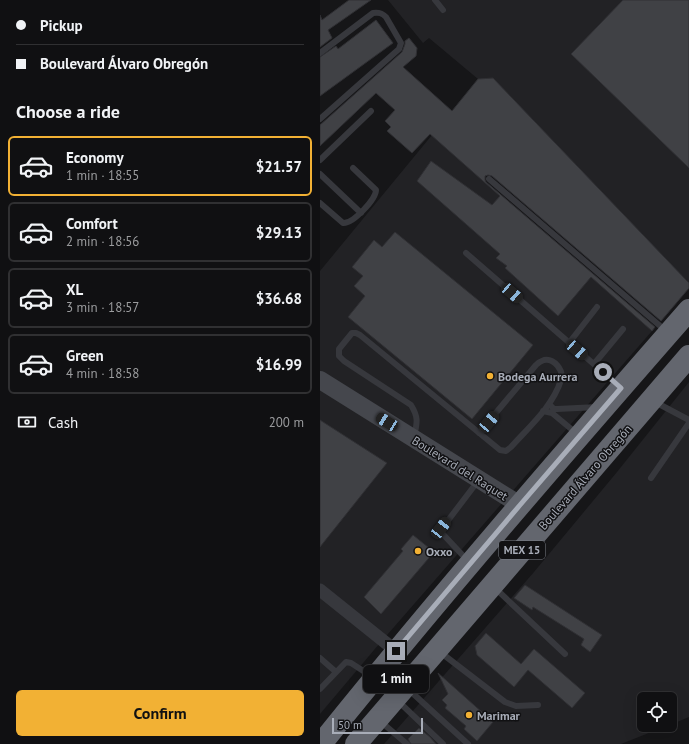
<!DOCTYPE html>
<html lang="en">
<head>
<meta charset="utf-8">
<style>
  :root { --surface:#101012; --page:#19191b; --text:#f1f3f6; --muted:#9c9d9f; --line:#303032; --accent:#f2b134 }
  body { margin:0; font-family:"PT Sans",sans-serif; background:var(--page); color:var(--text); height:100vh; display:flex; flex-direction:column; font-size:15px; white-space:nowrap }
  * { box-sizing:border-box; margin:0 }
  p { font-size:13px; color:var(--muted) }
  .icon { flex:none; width:22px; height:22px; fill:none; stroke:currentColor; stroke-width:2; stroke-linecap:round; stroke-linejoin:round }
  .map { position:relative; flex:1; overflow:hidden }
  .panel { display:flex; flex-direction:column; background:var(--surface); width:320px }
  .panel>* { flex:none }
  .banner { display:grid; align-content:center; height:88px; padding:0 16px; background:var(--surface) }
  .fabs { position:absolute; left:317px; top:692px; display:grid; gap:8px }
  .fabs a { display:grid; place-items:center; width:40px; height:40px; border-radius:6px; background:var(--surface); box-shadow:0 4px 16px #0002,0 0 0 1px var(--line); font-size:20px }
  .scale { position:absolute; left:12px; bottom:10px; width:91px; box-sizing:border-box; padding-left:4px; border:2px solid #a8adb8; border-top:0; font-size:11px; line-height:14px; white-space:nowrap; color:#a8adb8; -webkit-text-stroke:3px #111113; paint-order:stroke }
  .end { position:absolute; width:18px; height:18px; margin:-9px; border:5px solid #a8adb8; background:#111; box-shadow:0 0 0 2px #111 }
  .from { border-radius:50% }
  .bubble { position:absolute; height:28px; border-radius:6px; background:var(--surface); box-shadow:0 4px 16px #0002,0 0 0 1px var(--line); font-size:13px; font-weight:700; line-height:28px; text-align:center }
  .car { position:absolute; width:12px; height:24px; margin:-12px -6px; border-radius:5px; box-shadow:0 0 3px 1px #0007; background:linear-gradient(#222 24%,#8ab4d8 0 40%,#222 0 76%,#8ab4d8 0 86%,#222 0) }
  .banner b { display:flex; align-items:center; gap:14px; height:38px; font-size:15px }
  .banner b+b { border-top:1px solid var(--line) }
  .banner i { width:10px; height:10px; background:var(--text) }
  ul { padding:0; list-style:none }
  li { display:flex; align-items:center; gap:12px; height:60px; margin:0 8px 6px; padding:0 8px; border:2px solid var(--line); border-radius:6px }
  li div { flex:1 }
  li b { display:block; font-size:15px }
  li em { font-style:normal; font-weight:700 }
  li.current { border-color:var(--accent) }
  li>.icon { width:36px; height:36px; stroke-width:1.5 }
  h2 { padding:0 16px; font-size:18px; line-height:48px }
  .pay { display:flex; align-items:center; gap:10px; height:44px; padding:0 16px; font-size:15px }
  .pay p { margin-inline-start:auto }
  .button { display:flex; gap:8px; margin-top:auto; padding:8px 16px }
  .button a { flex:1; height:46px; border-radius:6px; background:var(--accent); color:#111; font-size:16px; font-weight:700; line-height:46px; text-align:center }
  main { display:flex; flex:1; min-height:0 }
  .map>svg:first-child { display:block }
</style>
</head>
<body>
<main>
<section class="panel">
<div class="banner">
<b><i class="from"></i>Pickup</b>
<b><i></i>Boulevard Álvaro Obregón</b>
</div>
<h2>Choose a ride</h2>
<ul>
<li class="current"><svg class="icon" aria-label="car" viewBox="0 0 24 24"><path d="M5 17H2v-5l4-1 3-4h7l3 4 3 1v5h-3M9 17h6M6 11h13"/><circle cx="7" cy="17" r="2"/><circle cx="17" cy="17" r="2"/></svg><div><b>Economy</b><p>1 min · 18:55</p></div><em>$21.57</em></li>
<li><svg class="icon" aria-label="car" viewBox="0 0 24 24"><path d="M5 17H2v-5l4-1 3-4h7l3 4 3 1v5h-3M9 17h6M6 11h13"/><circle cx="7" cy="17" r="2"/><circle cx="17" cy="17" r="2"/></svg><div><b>Comfort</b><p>2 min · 18:56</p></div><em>$29.13</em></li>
<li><svg class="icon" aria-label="car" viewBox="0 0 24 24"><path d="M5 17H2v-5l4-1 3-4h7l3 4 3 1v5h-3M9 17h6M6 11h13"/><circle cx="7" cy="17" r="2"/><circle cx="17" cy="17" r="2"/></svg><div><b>XL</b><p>3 min · 18:57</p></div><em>$36.68</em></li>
<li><svg class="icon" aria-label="car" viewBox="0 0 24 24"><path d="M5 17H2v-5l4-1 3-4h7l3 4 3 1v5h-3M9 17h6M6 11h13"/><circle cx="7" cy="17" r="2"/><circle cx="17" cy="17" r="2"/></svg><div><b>Green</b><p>4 min · 18:58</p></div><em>$16.99</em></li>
</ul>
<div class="pay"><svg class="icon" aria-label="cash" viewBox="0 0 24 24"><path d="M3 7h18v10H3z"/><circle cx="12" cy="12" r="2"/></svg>Cash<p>200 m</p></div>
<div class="button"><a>Confirm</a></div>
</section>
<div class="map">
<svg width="369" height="744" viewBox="0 0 369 744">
  <rect width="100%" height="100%" fill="#161618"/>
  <path fill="#222225" d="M68 0H369V283L173 78 158 79 109 38 103 43Z
    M112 135 332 331 54 650 0 714V271Z
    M369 382V717L350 725V699H324V725H349L301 744H64L214 572 297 472Z"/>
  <path fill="#404145" stroke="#303034" d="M29 0H51L8 30 12 38 0 47V15L2 20Z
    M303 0H369V168L251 54Z
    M56 20 73 43 0 96V57L16 46 18 49Z
    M89 38 97 48 96 56 83 67 132 111 158 79 173 78 369 283V288L341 321 172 176 168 175 165 176V180L166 182 335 327 332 331 271 277 238 316 185 268 187 266 176 258 180 254 97 181 111 161 172 205 180 196 110 134 92 153 67 131 71 127 65 121 75 110 56 93 0 146V125L82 52 85 44V41Z
    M75 232 213 345 152 419 28 317 45 296 34 286 43 276 32 267 54 240 62 247Z
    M0 420 67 463 0 547Z
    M93 535 114 552 61 614 44 597 83 551 81 549Z
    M205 585 282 635 270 652 261 645 264 639 213 607 212 610 194 598Z
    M166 633 201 664 214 649 265 693 252 708 208 670 194 687 157 655 155 646Z
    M118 673 173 722 157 741 144 729 146 726 125 708 127 705 122 700 128 694Z
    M99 728 110 737 116 744H91L88 739Z"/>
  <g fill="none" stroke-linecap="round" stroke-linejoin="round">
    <path stroke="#37383d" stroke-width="6" d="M115 0 123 10
      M0 53 53 13C59 12 62 13 66 17L81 43 79 49 0 119
      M0 160 51 111
      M0 174 41 213
      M169 179 346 331
      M0 203 23 223C33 224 56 199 56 190L33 168
      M146 253 299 386
      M249 343 277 307
      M274 364 303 329
      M335 402 369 420
      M229 404 234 409H237L278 407
      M223 411 232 413 256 433
      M94 437C97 423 99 418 91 405L24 361 19 356V349L32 333H36L40 335 180 450 186 451 191 447C209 427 233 406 241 380 244 370 234 358 224 360 221 361 218 363 216 365L159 433
      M331 478 369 423
      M148 561 120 531 158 481
      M175 588 245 654
      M120 652 185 702 196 706 218 705
      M0 658 16 672
      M0 689 26 662 31 663 51 676
      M88 689 148 744
      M78 701 123 744
      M60 721 87 744"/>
    <path stroke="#37383d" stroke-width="13" d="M0 590 76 651"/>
    <path stroke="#45474d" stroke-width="18" d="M0 380 200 505"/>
    <path stroke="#63666e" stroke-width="22" d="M1 744C120 596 244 453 369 310
      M36 744 369 356"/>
  </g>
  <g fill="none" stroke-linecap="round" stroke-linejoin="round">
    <path stroke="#a8adb8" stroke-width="5" d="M76 651 200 505 301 388 283 372"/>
  </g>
  <g fill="#f2b134" stroke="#111113" stroke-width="1.5">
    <circle cx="170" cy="376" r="4"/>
    <circle cx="98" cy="551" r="4"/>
    <circle cx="149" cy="715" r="4"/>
  </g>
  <g text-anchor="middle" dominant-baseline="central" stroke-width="3" stroke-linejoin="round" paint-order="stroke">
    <rect fill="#111113" stroke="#7b7e86" stroke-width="1" x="179" y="541" width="46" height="18" rx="3"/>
    <g font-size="11" font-weight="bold" fill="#a8adb8">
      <text x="202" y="550">MEX 15</text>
    </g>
    <g font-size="12" font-weight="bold" fill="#a8adb8" stroke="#111113" text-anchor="start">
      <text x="178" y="376">Bodega Aurrera</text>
      <text x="106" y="551">Oxxo</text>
      <text x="157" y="715">Marimar</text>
    </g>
    <g font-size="12" fill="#a8adb8" stroke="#111113">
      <text transform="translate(140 468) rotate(32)">Boulevard del Raquet</text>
      <text transform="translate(265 477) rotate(-49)">Boulevard Álvaro Obregón</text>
    </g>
  </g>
</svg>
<div class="fabs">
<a><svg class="icon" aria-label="locate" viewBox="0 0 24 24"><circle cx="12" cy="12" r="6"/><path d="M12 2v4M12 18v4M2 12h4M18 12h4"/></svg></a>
</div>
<div class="scale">50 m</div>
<i class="end from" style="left:283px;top:372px"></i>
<i class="end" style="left:76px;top:651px"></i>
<div class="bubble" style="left:43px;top:665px;width:66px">1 min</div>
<i class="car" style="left:192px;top:293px;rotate:131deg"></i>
<i class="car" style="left:257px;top:350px;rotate:131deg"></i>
<i class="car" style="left:67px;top:422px;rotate:302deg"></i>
<i class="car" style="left:169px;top:422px;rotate:40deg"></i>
<i class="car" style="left:121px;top:528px;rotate:38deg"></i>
</div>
</main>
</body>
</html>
